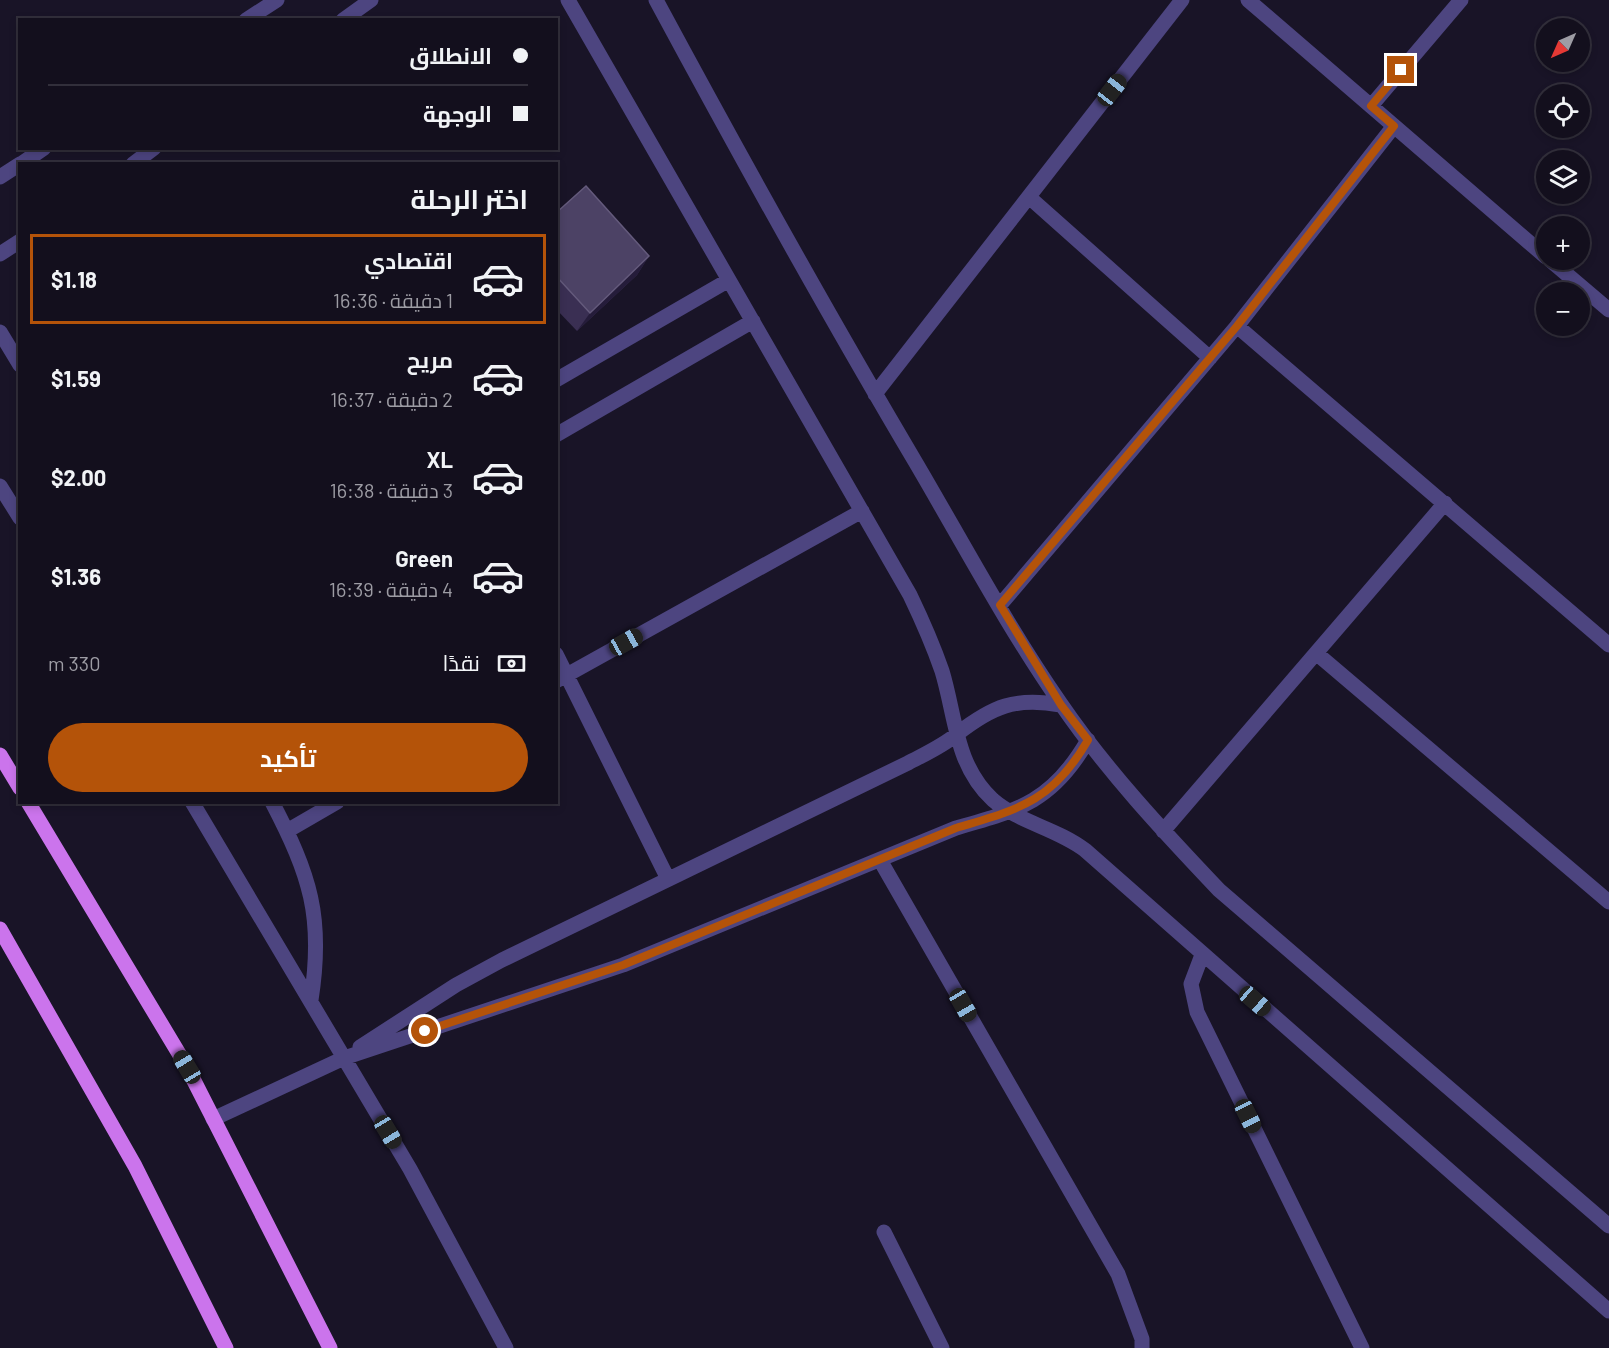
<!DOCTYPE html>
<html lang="ar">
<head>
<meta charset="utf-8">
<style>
  :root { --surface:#130f1d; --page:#201d2a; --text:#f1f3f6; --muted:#9d9ca4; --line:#322f3b; --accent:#b45309 }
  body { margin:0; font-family:Barlow,Cairo,sans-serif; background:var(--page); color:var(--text); direction:rtl; height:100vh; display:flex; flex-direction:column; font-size:22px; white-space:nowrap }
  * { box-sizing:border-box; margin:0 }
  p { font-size:20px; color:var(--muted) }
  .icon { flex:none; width:33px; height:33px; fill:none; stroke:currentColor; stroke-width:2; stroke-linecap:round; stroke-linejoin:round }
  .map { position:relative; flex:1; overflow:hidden; direction:ltr }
  .sheet { position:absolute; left:18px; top:162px; width:540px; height:642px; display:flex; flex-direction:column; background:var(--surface); border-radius:0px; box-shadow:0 3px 9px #0003,0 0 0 2px var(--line); direction:rtl }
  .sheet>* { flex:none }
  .guide { position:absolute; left:18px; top:18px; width:540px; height:132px; border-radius:0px; box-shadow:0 3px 9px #0003,0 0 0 2px var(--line); direction:rtl; display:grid; align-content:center; height:132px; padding:0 30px; background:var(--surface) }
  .needle { width:39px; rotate:225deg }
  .buttons { position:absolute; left:1536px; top:18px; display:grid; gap:12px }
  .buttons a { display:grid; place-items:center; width:54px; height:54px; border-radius:50%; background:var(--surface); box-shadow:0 3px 9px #0003,0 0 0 2px var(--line); font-size:30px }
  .end { position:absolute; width:27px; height:27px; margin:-14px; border:8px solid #b45309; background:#fff; box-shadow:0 0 0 3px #fff }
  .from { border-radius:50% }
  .car { position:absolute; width:18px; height:36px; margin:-18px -9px; border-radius:8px; box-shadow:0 0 4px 2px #0007; background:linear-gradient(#222 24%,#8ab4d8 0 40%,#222 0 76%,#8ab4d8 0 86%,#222 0) }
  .guide b { display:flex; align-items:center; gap:21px; height:57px; font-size:22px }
  .guide b+b { border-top:2px solid var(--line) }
  .guide i { width:15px; height:15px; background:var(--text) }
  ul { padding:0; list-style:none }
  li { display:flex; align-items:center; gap:18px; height:90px; margin:0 12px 9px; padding:0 18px; border:3px solid transparent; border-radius:0px }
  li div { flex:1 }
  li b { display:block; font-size:22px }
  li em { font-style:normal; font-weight:700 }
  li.selected { border-color:var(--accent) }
  li>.icon { width:54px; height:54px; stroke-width:1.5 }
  h2 { padding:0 30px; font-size:27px; line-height:72px }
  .pay { display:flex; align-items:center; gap:15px; height:66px; padding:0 30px; font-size:22px }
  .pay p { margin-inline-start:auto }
  .primary-button { display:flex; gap:12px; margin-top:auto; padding:12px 30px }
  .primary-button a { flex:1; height:69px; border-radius:36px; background:var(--accent); color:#fff; font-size:24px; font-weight:700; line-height:69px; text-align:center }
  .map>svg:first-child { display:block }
</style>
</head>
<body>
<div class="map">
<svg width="1609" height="1348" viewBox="0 0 1609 1348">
  <rect width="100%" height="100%" fill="#191427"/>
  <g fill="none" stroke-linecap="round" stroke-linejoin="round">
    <path stroke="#4d4580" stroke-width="15" d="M568 0 910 595C922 620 933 645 942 671 956 717 955 765 993 800 1020 823 1056 828 1085 850L1609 1311
      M656 0C740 156 826 311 916 463 963 543 1008 628 1061 704 1107 771 1163 831 1219 890L1609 1226
      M1248 0 1546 257
      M246 20 277 0
      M343 20 371 0
      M1371 106 1461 0
      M21 164 44 148
      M133 164 154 148
      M0 177 20 164
      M1029 197 1210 358
      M0 254 20 241
      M1550 260 1609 310
      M1237 326 1609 645
      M0 332 20 365
      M556 380 729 280
      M875 394 1182 0
      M556 435 753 321
      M0 486 20 518
      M1000 605 1237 326 1394 126
      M1316 653 1609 902
      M556 654 668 879
      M556 681 862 511
      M192 802 410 1169 506 1348
      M272 802C310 875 324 917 311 1000
      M287 831 337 802
      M1163 831 1445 503
      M880 860 1118 1274 1142 1339V1348
      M1202 955 1191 984 1197 1012 1362 1348
      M360 1047 456 985 502 960 908 763C925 754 943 746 957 734 993 706 1015 697 1061 705
      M213 1119 344 1058 623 965 956 828C1020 810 1053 801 1088 740
      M884 1232 942 1348"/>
    <path stroke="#cb74ec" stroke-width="15" d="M0 755 20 788
      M28 802 187 1067 330 1348
      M0 929 135 1166 226 1348"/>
  </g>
  <path fill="#3a2f53" d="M556 213 649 256 637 275 577 331 556 309Z"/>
  <path fill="#251c3a" d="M649 256 637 275 577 331 590 313Z"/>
  <path fill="#4c4265" stroke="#645a7c" stroke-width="1.5" d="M586 186 649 256 590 313 556 276V213Z"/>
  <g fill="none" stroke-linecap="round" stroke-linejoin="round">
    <path stroke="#b45309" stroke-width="8" d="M425 1031 623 965 956 828C1020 809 1053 801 1088 740L1061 705 1000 605 1237 326 1394 126 1371 106 1401 70"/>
  </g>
</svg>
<div class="buttons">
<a><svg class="needle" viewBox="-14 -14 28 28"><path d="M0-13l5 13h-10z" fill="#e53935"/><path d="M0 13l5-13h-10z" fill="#9d9ca4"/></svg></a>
<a><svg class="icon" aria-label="locate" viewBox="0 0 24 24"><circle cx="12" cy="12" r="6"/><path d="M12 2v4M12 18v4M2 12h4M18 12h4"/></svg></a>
<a><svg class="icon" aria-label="layers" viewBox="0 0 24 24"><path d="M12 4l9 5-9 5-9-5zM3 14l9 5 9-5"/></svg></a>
<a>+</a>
<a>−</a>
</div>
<i class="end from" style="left:425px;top:1031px"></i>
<i class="end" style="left:1401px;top:70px"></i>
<i class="car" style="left:1112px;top:90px;rotate:38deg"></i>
<i class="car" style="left:626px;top:642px;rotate:61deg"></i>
<i class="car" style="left:1255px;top:1001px;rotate:131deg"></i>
<i class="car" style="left:963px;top:1005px;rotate:150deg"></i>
<i class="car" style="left:187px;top:1067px;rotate:329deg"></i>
<i class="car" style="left:1248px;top:1116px;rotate:154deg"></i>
<i class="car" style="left:388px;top:1132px;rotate:149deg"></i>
<div class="guide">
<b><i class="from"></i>الانطلاق</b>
<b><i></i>الوجهة</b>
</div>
<section class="sheet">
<h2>اختر الرحلة</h2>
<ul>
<li class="selected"><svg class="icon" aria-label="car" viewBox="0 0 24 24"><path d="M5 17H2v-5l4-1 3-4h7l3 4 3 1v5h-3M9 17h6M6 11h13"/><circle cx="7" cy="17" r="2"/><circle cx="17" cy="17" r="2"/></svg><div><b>اقتصادي</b><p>1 دقيقة · 16:36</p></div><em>$1.18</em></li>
<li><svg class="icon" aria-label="car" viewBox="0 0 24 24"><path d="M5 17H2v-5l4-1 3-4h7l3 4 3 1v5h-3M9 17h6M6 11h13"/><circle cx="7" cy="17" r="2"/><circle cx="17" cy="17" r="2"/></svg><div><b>مريح</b><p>2 دقيقة · 16:37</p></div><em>$1.59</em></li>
<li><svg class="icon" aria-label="car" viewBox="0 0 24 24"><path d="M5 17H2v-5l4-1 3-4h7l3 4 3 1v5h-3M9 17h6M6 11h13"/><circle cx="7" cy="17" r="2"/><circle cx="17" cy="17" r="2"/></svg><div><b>XL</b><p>3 دقيقة · 16:38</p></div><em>$2.00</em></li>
<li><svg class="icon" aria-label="car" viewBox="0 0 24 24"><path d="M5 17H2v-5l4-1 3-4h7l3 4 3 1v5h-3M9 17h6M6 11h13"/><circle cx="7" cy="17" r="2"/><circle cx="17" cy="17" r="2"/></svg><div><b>Green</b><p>4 دقيقة · 16:39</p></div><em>$1.36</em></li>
</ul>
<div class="pay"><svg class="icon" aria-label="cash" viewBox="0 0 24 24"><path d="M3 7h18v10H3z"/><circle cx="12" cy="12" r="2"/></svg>نقدًا<p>330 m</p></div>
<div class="primary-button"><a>تأكيد</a></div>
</section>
</div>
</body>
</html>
